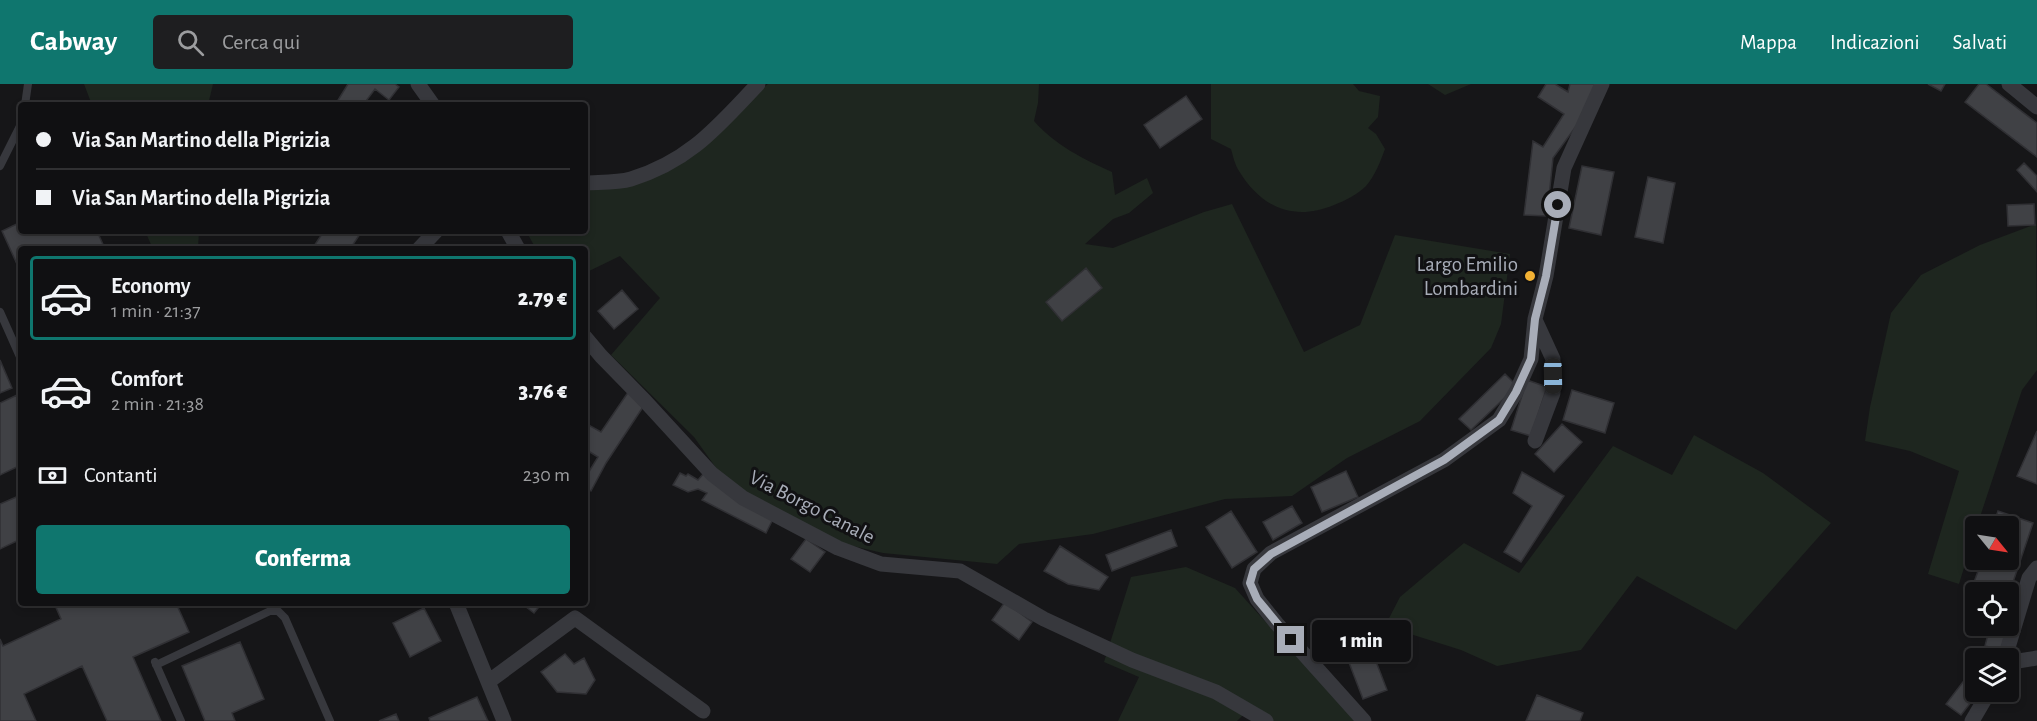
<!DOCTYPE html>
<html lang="it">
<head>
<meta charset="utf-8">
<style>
  :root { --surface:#101012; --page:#1e1e20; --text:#f1f3f6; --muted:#9c9d9f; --line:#303032; --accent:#0f766e }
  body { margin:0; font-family:"Alegreya Sans",sans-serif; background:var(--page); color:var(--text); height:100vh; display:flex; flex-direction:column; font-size:22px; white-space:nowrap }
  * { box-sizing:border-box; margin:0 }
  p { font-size:20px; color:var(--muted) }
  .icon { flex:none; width:33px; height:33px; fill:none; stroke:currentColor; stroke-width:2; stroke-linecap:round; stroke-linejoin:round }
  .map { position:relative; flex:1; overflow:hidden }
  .side { position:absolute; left:18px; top:162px; width:570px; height:360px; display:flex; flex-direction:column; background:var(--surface); border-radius:6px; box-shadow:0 3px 9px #0003,0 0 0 2px var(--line) }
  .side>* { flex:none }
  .guide { position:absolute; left:18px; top:18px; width:570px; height:132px; border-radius:6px; box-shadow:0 3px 9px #0003,0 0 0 2px var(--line); display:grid; align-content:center; height:132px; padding:0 18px; background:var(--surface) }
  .needle { width:39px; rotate:120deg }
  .buttons { position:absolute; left:1965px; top:432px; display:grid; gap:12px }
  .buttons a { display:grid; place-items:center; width:54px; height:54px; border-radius:6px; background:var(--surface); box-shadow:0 3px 9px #0003,0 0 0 2px var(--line); font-size:30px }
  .end { position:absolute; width:27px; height:27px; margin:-14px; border:8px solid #a8adb8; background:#111; box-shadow:0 0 0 3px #111 }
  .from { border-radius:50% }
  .bubble { position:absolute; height:42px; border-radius:6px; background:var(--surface); box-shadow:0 3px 9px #0003,0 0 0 2px var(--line); font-size:20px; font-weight:800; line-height:42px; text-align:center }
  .car { position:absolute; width:18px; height:36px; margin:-18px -9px; border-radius:8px; box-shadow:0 0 4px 2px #0007; background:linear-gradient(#222 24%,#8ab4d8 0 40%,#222 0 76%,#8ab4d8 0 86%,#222 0) }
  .guide b { display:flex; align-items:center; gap:21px; height:57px; font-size:22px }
  .guide b+b { border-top:2px solid var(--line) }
  .guide i { width:15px; height:15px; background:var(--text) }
  ul { padding:10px 0 0; list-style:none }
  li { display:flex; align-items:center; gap:18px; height:84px; margin:0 12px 9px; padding:0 6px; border:3px solid transparent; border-radius:6px }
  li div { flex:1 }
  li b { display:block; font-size:22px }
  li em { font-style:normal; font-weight:800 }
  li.current { border-color:var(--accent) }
  li>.icon { width:54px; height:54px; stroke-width:1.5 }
  .pay { display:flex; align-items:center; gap:15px; height:66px; padding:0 18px; font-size:22px }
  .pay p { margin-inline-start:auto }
  .button { display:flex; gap:12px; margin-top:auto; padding:12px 18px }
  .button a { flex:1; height:69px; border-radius:6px; background:var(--accent); color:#fff; font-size:24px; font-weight:800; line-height:69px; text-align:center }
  header { display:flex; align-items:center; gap:36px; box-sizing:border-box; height:84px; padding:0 30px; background:var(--accent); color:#fff }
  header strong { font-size:28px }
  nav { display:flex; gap:33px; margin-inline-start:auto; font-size:21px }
  .search { width:420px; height:54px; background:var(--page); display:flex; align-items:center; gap:15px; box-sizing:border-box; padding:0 21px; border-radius:6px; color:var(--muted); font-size:22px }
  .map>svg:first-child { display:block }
</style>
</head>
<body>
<header>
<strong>Cabway</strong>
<div class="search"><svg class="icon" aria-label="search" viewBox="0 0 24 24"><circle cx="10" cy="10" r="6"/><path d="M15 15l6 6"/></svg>Cerca qui</div>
<nav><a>Mappa</a><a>Indicazioni</a><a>Salvati</a></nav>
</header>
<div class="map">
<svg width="2037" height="637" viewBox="0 0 2037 637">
  <rect width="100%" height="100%" fill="#161618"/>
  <path fill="#1e261f" d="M84 0H213L208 21H92Z
    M768 0H1039L1038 19 1034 37C1055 61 1083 75 1112 88L1115 111 1147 94 1153 109 1129 129 1113 135 1085 160 1113 164 1204 128 1232 120 1304 268 1360 241 1395 151 1510 170 1501 240 1491 264 1420 337 1347 374 1292 412 1225 415 1093 450 1019 460 997 480 883 469 831 457 763 422 719 388 694 353 611 271 660 214 620 172 585 189V165H536L526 147H585V105L650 96Z
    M1211 0H1353L1359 7 1380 12 1378 33 1368 44 1376 50 1385 65C1381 76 1375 92 1366 102 1358 110 1345 117 1334 121 1293 138 1261 123 1239 87 1235 81 1233 72 1231 65L1211 55Z
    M1428 0H1471L1445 11Z
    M2036 140 2037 286 2022 306 1977 442H1976L1975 448 1959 500 1928 490 1959 387 1910 367 1865 357 1870 323 1891 229 1921 191 1980 161Z
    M145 147H199L198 165H153Z
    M1694 351 1763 389 1831 439 1736 546 1637 492 1581 566 1497 582 1461 566 1385 542 1400 513 1464 459 1519 489 1613 362 1672 391Z
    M1186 483 1235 504 1355 637H1273L1251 623 1237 637H1118L1139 593 1104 578 1131 493Z"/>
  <path fill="#404145" stroke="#303034" stroke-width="1.5" d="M348 0H395L399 3 389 16 375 5 363 21H335Z
    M1546 0H1555L1568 8 1570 0H1597L1590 23 1553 74 1547 132 1524 131 1533 57 1543 63 1564 30 1538 13Z
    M1928 0H1945L1941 7Z
    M1979 0H1986L2037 39V73L1965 18Z
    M1186 12 1202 35 1160 64 1144 41Z
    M585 75H587L588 92 585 93Z
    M2024 79 2037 92V108L2017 86Z
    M1582 82 1614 88 1601 151 1569 144Z
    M1648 93 1675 99 1663 159 1635 153Z
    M2034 120 2035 141 2008 142 2007 121Z
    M21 138V147H97L105 165H21V189L2 147Z
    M324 147H362L350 165H312Z
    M1086 184 1102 204 1062 237 1046 218Z
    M622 206 638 225 614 245 598 227Z
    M0 276 12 304 0 309Z
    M1505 290 1517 302 1471 346 1459 335Z
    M1527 296 1547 303 1531 352 1511 346Z
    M1572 306 1614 319 1605 349 1563 336Z
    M629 307 643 323 606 379 591 407 585 403V394L598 373 585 365V339L601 348Z
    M17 311 21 320V381L0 391V319Z
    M1562 340 1582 358 1554 388 1535 370Z
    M2037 347V400L2017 392Z
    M1346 387 1358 413 1322 428 1311 403Z
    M1522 388 1564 412 1521 478 1504 468 1532 422 1513 409Z
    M680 389 686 392 688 390 698 396 704 389 773 435 766 449 702 416 707 409 698 405 688 408 673 401Z
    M21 411V455L0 465V420Z
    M1292 422 1302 439 1273 456 1263 438Z
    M1231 427 1257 468 1232 484 1206 443Z
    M1998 427 2033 439 2008 513V508H1996L1973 501 1982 476H2008V442H1993Z
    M1171 446 1177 462 1112 487 1106 471Z
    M806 455 825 468 810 488 791 475Z
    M1060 462 1108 493 1099 506 1068 500 1044 487Z
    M1005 518 1032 538 1019 556 992 536Z
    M54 519H176L189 548 133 573 161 637H107L82 582 24 610 36 637H0V555L3 562 61 535Z
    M521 519H542L534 529Z
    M424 524 441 557 410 573 393 539Z
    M2008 532 2011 533 2002 566 1985 562 1990 542H2008Z
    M240 558 264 615 232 629 235 637H205L182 582Z
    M1372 567 1387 606 1363 615 1348 576Z
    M1984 568 1993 574H1980Z
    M565 570 574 580 584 574 595 596 586 610 557 608 541 588Z
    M1976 581V608H1979L1961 631 1946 620Z
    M1537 611 1583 629 1580 637H1526Z
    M477 613 488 637H430L429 634Z
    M396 630 399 637H379Z"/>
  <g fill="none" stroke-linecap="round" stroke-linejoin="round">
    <path stroke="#37383d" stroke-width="8" d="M25 21 28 0
      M0 82 21 40
      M0 228 21 275
      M155 578 181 637
      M156 581 270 527H278L285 534 330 637"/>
    <path stroke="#37383d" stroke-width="15" d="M418 0 433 21
      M2009 0 2037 23
      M585 99C599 98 617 99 631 95 690 77 718 42 758 0
      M508 147 518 165
      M419 165 436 147
      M585 253 601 272 645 317 712 390 743 414 838 464 881 480 960 487 1044 535 1132 576 1216 608 1266 637
      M1535 357 1553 309V275L1536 238
      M456 519 504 637
      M2007 574 2006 570 2029 494 2037 484
      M2008 576 2012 578 2037 574
      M488 598 575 534 703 627
      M1364 637 1277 540 1257 515 1250 499 1254 485 1271 469 1444 376 1499 336 1516 308 1531 275 1535 235 1546 192 1564 84 1602 0
      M1972 637 1989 608"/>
  </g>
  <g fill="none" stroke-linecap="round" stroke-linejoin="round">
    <path stroke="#a8adb8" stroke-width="8" d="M1291 556 1257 515 1250 499 1254 485 1271 470 1444 376 1499 336 1516 308 1531 275 1535 235 1546 192 1558 121"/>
  </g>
  <circle fill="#f2b134" stroke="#111113" stroke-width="2" cx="1530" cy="192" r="6"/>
  <g text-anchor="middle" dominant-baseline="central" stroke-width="6" stroke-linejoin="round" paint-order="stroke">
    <g font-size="21" fill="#a8adb8" stroke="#111113" text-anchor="end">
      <text x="1518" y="180">Largo Emilio<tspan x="1518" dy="24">Lombardini</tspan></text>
    </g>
    <g font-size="21" fill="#a8adb8" stroke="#111113">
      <text transform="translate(812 423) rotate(27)">Via Borgo Canale</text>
    </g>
  </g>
</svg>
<div class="buttons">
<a><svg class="needle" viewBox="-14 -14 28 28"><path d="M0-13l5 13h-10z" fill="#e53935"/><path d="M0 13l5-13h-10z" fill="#9c9d9f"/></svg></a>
<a><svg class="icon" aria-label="locate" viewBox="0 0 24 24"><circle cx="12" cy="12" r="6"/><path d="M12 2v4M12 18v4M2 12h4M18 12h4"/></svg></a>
<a><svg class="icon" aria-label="layers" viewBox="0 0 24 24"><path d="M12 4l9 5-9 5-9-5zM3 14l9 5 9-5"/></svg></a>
</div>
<i class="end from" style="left:1558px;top:121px"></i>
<i class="end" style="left:1291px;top:556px"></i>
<div class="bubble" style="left:1312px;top:536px;width:99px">1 min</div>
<i class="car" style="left:1553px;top:292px;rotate:179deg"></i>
<div class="guide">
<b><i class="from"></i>Via San Martino della Pigrizia</b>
<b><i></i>Via San Martino della Pigrizia</b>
</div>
<section class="side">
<ul>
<li class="current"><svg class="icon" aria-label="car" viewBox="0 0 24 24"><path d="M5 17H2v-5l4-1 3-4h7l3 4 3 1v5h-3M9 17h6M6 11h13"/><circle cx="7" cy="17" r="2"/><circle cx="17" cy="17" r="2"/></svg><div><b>Economy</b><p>1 min · 21:37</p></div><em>2.79 €</em></li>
<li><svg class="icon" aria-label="car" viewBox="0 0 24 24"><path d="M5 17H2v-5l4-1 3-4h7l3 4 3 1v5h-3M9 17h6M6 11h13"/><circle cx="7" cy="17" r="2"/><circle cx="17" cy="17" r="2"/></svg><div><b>Comfort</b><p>2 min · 21:38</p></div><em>3.76 €</em></li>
</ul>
<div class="pay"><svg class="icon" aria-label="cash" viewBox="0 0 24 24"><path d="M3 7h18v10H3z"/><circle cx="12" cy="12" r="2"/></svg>Contanti<p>230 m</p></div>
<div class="button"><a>Conferma</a></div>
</section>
</div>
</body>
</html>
